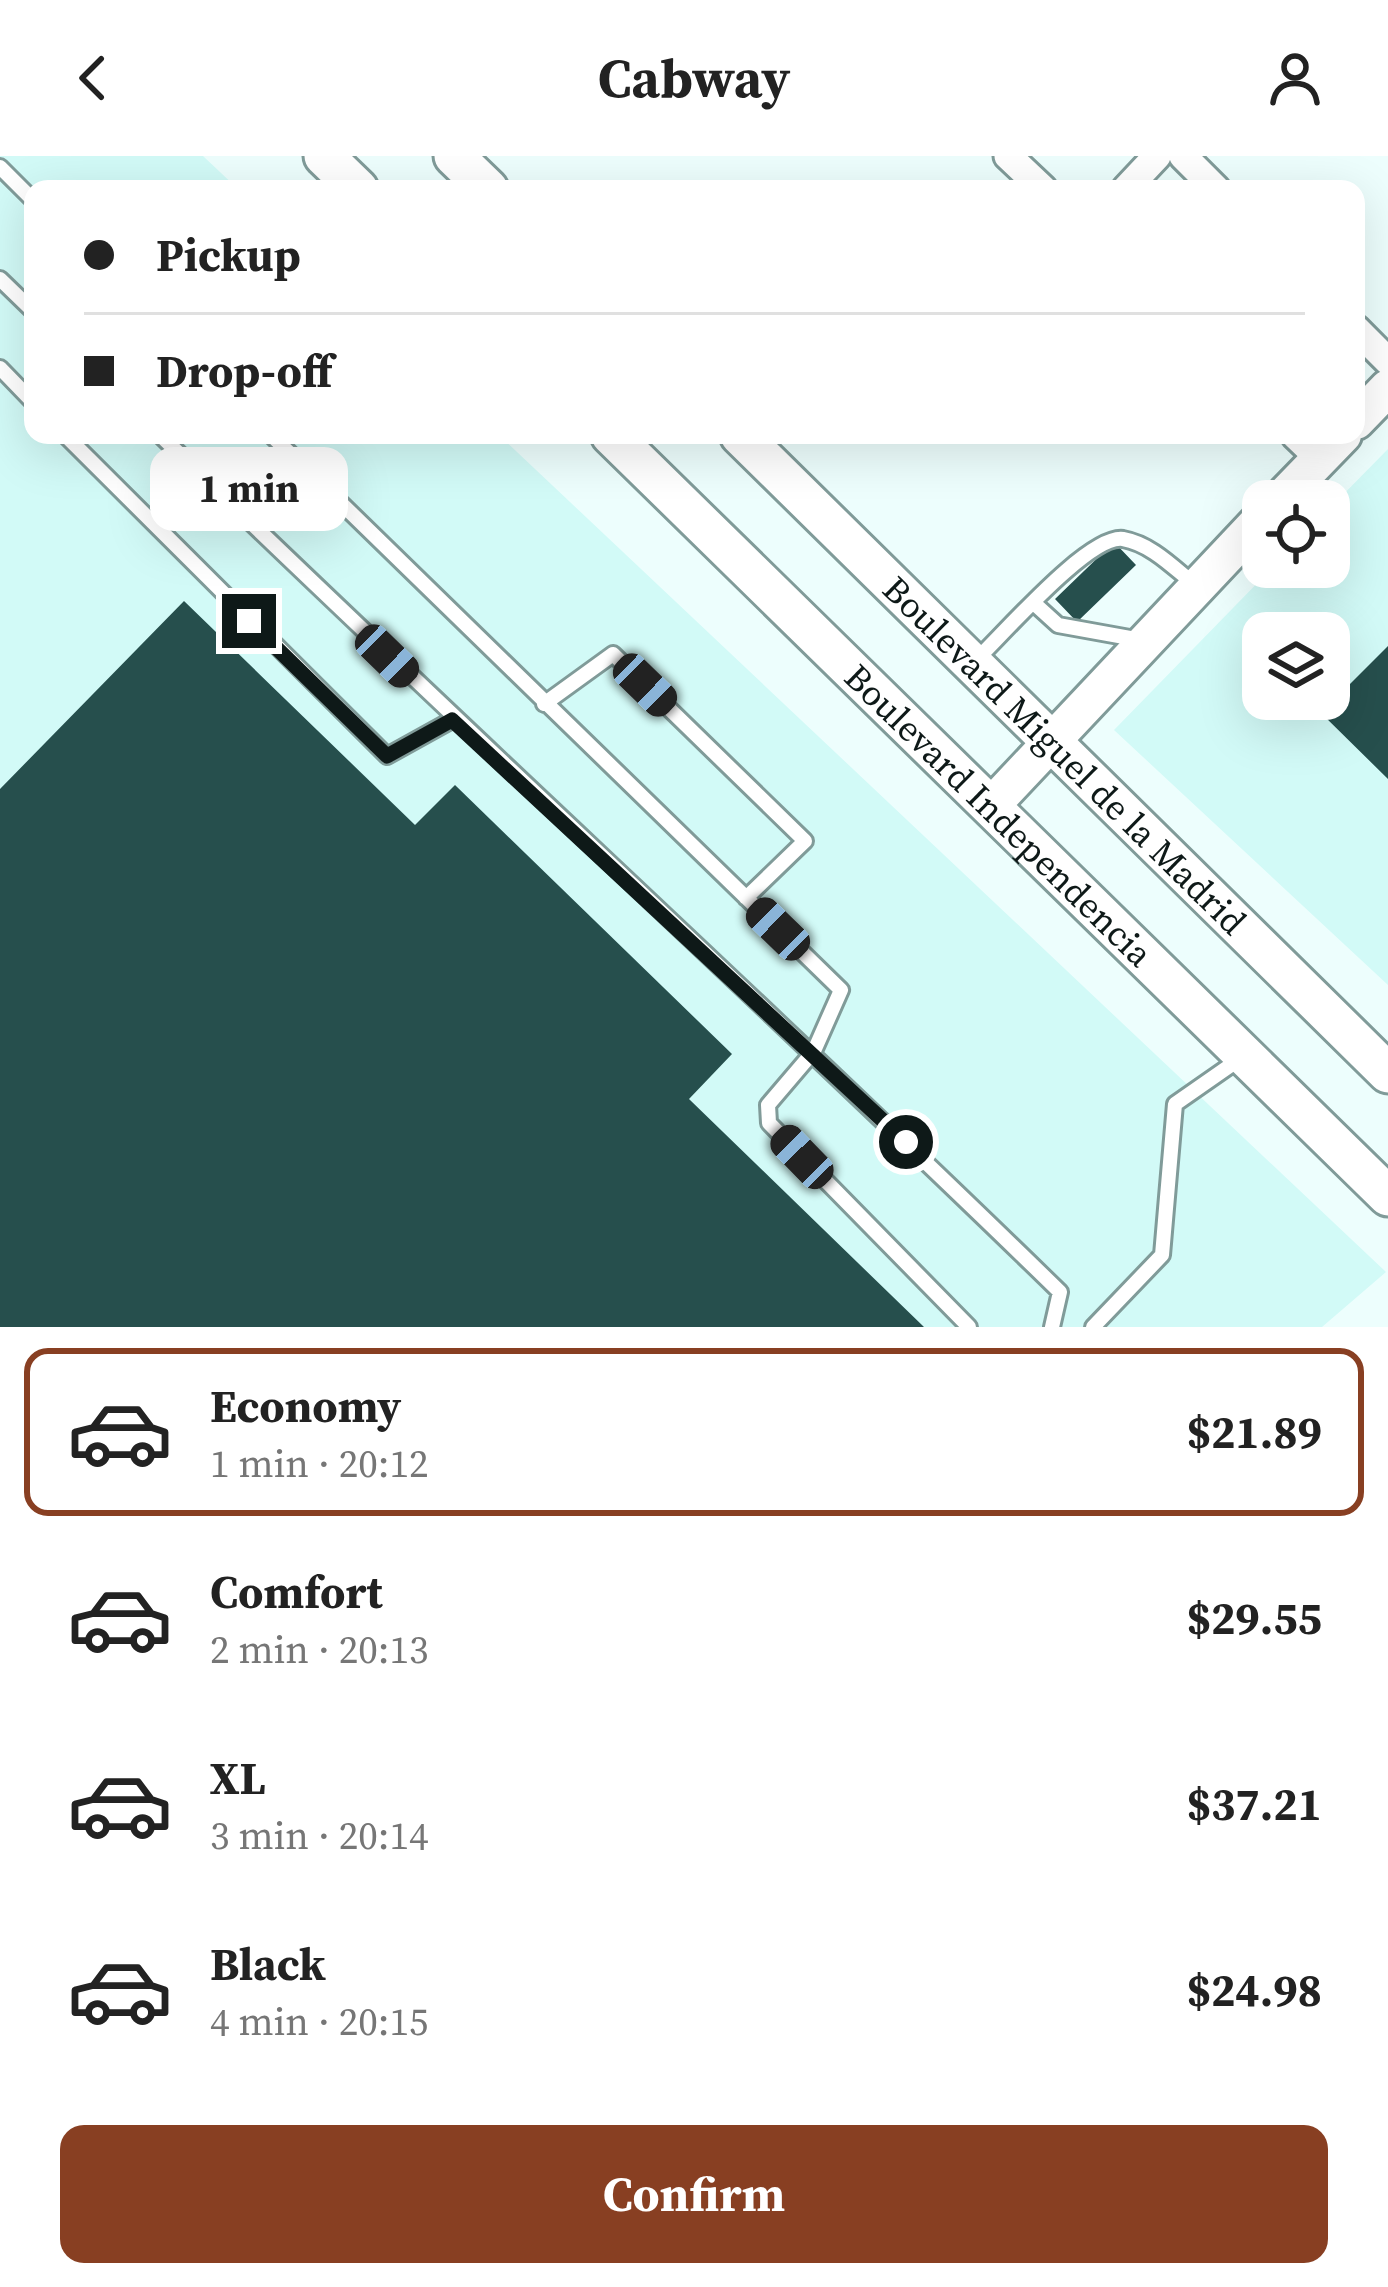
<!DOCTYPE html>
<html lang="en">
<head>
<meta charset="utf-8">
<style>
  :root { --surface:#fff; --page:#f2f2f2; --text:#222; --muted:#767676; --line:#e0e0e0; --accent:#883f22 }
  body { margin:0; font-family:"Source Serif 4",serif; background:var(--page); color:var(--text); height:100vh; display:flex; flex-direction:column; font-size:45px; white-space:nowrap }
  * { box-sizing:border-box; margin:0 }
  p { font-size:39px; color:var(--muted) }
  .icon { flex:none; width:66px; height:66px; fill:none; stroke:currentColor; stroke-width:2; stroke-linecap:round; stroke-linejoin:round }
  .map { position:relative; height:1171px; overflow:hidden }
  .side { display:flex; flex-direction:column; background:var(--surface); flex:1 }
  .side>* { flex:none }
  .guide { position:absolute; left:24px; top:24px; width:1341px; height:264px; border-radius:24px; box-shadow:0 12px 48px #0002; display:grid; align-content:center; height:264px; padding:0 60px; background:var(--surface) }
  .fabs { position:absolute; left:1242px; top:324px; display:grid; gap:24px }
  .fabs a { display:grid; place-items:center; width:108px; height:108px; border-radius:24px; background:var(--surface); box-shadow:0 12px 48px #0002; font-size:60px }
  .end { position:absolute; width:54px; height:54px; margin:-27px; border:15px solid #0e1918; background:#fff; box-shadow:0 0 0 6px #fff }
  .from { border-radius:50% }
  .bubble { position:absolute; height:84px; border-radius:24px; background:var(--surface); box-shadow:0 12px 48px #0002; font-size:39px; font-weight:700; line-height:84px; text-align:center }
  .car { position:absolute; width:36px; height:72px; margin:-36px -18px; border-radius:15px; box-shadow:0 0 9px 3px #0007; background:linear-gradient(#222 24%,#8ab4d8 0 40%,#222 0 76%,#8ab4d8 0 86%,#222 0) }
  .guide b { display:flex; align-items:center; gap:42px; height:114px; font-size:45px }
  .guide b+b { border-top:3px solid var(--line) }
  .guide i { width:30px; height:30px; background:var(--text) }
  ul { padding:21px 0 0; list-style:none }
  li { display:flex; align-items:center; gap:36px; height:168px; margin:0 24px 18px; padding:0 36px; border:6px solid transparent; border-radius:24px }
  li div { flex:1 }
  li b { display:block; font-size:45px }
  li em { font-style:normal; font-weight:700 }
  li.active { border-color:var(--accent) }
  li>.icon { width:108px; height:108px; stroke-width:1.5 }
  .primary-button { display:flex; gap:24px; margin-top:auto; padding:24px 60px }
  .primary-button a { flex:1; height:138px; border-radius:24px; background:var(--accent); color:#fff; font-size:48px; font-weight:700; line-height:138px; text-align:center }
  header { display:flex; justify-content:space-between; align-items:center; height:156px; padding:0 60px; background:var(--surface); font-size:54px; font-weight:700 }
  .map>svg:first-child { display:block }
</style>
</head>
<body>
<header><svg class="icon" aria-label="back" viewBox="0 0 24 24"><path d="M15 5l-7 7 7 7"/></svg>Cabway<svg class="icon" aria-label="person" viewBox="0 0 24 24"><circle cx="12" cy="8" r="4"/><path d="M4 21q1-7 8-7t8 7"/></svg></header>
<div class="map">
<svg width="1388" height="1171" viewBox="0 0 1388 1171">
  <rect width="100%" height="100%" fill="#edfefd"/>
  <path fill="#d2faf7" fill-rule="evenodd" d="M0 0H203L238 33H33V279H499L1386 1116 1322 1171H0Z
    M1388 293V829L1114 574 1273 411H1329V353ZM1263 477H1329V543H1263Z"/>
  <path fill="#264f4d" d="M1114 386 1136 409 1077 466 1055 443Z
    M184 445 415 669 455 629 732 898 689 943 924 1171H0V633Z
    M1388 490V623L1321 557Z"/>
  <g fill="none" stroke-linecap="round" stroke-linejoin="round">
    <defs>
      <path id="service" d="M0 11 33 44
        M0 123 33 155
        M0 212 33 246
        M65 279 387 600 452 564
        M160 279C457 568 764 847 1060 1136L1052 1171
        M271 279 841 834 814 895 768 949 769 967 969 1171
        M1036 449 1058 469 1141 484
        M974 506C1002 480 1089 378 1123 383 1151 388 1173 411 1194 428
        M544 548 613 498 805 685 746 742
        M1093 1171 1162 1099 1175 948 1241 902"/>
      <path id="minor" d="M1008 0 1043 33
        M1183 0 1216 33
        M1126 33 1157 0
        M1356 173 1388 205
        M1295 279 1320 303"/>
      <path id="tertiary" d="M1356 265 1388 232
        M1279 345 1343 279
        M991 650 1263 361"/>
      <g id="secondary">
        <path d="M324 0 358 33"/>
        <path d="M454 0 488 33"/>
        <path id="s1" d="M611 279 1388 1040"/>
        <path id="s2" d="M740 279 1388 917"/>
      </g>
    </defs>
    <use href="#service" stroke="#809b99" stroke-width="20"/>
    <use href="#minor" stroke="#809b99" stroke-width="33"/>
    <use href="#tertiary" stroke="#809b99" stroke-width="42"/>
    <use href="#secondary" stroke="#809b99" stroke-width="45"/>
    <use href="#service" stroke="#fff" stroke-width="14"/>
    <use href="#minor" stroke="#fff" stroke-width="27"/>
    <use href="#tertiary" stroke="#fff" stroke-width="36"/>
    <use href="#secondary" stroke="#fff" stroke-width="39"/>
  </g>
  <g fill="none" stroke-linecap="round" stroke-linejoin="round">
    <path stroke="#0e1918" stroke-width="15" d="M249 465 387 600 452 564 906 986"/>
  </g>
  <g text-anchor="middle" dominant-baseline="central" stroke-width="12" stroke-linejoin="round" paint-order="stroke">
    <g font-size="36" fill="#0e1918" stroke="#fff">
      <text stroke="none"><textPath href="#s2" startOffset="456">Boulevard Miguel de la Madrid</textPath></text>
      <text stroke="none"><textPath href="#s1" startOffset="543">Boulevard Independencia</textPath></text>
    </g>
  </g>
</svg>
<div class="fabs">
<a><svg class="icon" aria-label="locate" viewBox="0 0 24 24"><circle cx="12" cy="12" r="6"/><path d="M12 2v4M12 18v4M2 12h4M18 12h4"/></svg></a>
<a><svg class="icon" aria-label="layers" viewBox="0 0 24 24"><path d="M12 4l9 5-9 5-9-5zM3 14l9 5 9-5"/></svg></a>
</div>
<i class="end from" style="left:906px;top:986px"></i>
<i class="end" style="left:249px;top:465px"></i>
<div class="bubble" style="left:150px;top:291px;width:198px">1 min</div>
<i class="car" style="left:387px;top:500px;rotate:134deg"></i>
<i class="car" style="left:645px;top:529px;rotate:134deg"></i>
<i class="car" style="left:778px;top:773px;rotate:314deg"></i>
<i class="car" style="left:802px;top:1001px;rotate:316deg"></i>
<div class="guide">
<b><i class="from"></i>Pickup</b>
<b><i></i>Drop-off</b>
</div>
</div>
<section class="side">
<ul>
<li class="active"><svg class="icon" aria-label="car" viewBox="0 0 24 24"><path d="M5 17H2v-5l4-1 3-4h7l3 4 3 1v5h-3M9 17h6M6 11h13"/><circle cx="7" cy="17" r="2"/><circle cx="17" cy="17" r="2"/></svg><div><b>Economy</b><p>1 min · 20:12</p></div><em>$21.89</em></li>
<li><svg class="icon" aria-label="car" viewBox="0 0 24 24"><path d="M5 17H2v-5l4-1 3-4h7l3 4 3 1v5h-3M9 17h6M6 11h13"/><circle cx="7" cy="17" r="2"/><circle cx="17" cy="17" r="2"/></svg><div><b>Comfort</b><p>2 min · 20:13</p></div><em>$29.55</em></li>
<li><svg class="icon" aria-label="car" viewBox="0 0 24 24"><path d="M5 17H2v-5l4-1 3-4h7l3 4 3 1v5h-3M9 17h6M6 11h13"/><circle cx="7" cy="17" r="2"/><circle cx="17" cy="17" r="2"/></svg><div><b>XL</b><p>3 min · 20:14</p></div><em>$37.21</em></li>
<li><svg class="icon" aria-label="car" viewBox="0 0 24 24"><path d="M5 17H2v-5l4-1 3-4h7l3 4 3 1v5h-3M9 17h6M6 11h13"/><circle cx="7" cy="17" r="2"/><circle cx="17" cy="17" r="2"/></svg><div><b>Black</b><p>4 min · 20:15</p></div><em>$24.98</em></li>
</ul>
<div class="primary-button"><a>Confirm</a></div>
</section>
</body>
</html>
